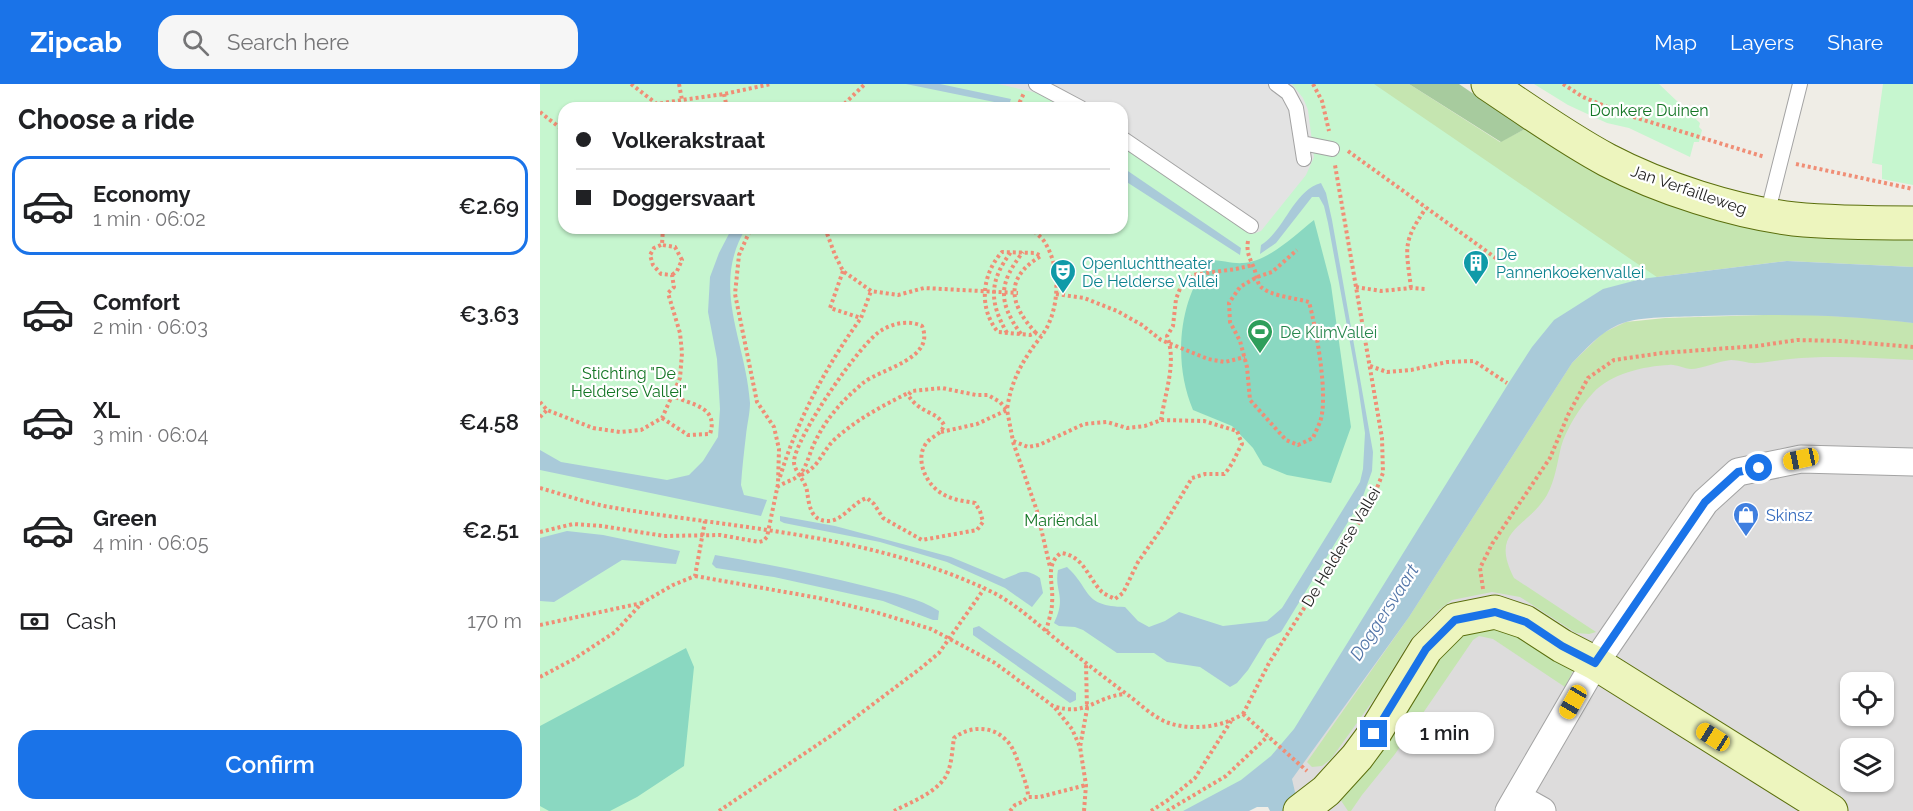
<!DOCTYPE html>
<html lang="en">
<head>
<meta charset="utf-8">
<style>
  :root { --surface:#fff; --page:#f6f6f6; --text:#202124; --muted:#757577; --line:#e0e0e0; --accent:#1a73e8 }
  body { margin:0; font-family:Raleway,sans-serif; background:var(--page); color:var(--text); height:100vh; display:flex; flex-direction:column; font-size:22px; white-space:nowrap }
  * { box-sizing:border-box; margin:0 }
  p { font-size:20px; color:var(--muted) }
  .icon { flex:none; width:33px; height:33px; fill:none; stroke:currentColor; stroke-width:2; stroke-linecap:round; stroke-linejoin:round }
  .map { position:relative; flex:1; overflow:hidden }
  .sheet { display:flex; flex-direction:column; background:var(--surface); width:540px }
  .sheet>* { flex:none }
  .banner { position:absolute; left:18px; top:18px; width:570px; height:132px; border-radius:18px; box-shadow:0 2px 4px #0004; display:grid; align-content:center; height:132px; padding:0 18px; background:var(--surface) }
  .fabs { position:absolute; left:1300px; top:588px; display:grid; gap:12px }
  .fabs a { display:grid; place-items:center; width:54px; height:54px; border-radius:12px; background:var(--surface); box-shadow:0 2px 4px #0004; font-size:30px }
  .end { position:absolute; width:27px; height:27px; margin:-14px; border:8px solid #1a73e8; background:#fff; box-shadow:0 0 0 3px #fff }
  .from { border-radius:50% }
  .bubble { position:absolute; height:42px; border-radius:18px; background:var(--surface); box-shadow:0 2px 4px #0004; font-size:20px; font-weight:600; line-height:42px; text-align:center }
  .car { position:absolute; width:18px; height:36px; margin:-18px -9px; border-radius:8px; box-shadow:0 0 4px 2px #0007; background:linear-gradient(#f5c518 24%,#345 0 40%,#f5c518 0 76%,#345 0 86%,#f5c518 0) }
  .banner b { display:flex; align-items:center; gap:21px; height:57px; font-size:22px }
  .banner b+b { border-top:2px solid var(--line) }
  .banner i { width:15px; height:15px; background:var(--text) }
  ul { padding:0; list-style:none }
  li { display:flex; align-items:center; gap:18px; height:99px; margin:0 12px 9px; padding:0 6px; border:3px solid transparent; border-radius:18px }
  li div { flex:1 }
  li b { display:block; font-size:22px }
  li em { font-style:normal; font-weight:600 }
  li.active { border-color:var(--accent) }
  li>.icon { width:54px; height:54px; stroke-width:1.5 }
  h2 { padding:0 18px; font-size:27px; line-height:72px }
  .pay { display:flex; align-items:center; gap:15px; height:66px; padding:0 18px; font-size:22px }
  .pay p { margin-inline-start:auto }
  .button { display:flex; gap:12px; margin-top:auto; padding:12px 18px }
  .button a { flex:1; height:69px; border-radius:18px; background:var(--accent); color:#fff; font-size:24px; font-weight:600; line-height:69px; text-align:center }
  header { display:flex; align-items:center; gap:36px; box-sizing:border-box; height:84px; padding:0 30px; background:var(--accent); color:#fff }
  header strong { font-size:28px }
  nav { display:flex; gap:33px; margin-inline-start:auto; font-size:21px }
  .search { width:420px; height:54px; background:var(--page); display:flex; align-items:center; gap:15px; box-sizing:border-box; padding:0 21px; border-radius:18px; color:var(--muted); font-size:22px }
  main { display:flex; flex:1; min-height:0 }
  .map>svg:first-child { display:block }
</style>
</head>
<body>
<header>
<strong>Zipcab</strong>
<div class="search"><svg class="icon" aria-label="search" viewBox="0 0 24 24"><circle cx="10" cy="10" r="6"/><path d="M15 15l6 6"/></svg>Search here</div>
<nav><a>Map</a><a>Layers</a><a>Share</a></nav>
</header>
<main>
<section class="sheet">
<h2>Choose a ride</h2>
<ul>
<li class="active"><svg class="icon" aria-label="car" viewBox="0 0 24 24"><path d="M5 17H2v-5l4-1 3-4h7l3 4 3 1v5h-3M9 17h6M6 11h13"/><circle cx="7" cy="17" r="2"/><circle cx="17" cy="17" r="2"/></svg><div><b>Economy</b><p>1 min · 06:02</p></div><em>€2.69</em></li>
<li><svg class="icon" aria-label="car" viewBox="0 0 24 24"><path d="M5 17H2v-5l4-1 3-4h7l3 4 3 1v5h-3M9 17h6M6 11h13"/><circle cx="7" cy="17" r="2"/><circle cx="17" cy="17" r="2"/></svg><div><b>Comfort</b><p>2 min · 06:03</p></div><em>€3.63</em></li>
<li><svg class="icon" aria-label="car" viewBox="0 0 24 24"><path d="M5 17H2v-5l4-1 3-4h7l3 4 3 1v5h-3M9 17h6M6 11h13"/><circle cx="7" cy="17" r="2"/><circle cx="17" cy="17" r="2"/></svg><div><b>XL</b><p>3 min · 06:04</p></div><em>€4.58</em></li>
<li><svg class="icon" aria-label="car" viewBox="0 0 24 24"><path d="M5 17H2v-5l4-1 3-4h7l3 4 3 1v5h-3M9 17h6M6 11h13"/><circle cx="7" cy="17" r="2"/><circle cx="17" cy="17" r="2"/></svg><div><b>Green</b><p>4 min · 06:05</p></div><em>€2.51</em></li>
</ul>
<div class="pay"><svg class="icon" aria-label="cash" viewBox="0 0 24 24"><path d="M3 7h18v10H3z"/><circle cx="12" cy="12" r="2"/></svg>Cash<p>170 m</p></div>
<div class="button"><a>Confirm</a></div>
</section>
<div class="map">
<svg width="1373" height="727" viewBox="0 0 1373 727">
  <rect width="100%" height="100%" fill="#efede6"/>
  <path fill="#dddcdc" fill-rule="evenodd" d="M1373 225V727H762L744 698 1017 284 1061 239ZM1311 598H1344V632H1311ZM1311 664H1344V698H1311Z"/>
  <path fill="#c5e5b0" d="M780 0H869L960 58 985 45 1004 57 1373 153V183L1247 177 1101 195Z
    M1254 230 1343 235 1373 239V276C1332 274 1291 271 1250 275 1239 276 1229 278 1218 279 1209 280 1200 276 1191 276 1179 277 1161 285 1151 285 1144 285 1136 280 1129 281 1104 282 1070 290 1053 309 1040 323 1026 345 1021 363 1017 380 1015 396 1007 411 986 446 949 445 974 494L1056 548 1049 550 1036 549 980 513 952 508 912 516 900 525 871 555 837 611 791 675 782 682 772 683 767 678 869 533 1032 279 1063 249 1086 238 1125 234Z
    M940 542 971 545 1034 585 1025 603 953 555 939 552 933 556 855 670 822 711 811 727H808L798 712 888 585 921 547Z"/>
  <path fill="#a7cb9e" d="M869 0H919L985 45 961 58Z"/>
  <path fill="#c6f6cf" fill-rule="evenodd" d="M0 0H834L1130 202 1042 229 734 684 657 727H0ZM24 24H582V144H24Z
    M994 0H1119L1160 39 1159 43 1162 46 1159 58H1154L1150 73 1089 44 1067 39 1028 21Z
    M1343 0H1373V101L1342 95V81L1332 79Z"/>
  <path fill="#8ad8c1" d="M774 136 791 201 811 343 791 399 747 391 723 381 713 364 692 342 653 326C633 278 638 217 670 176 681 176 694 180 703 179 728 178 755 151 774 136Z
    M146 564 154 583 144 682 97 713 70 727H9L0 722V642Z"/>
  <path fill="#e3e3e3" d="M458 0H752L763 14 768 26 774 73 766 91 721 147 713 150 582 62V24H525L497 9Z"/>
  <path fill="#a9cad9" d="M366 0H400L471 15 469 21Z
    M582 83 701 164 700 171 582 95Z
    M781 99 786 109 792 136 833 368 832 387 822 415 741 548 727 555 708 586 697 599 690 603 660 583 627 578 614 569H577L543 546 535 543 519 542 514 539C527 512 514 508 518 486L527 483C552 506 542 522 585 523L598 537 609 543 625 537 639 528 683 542 727 537 742 524 820 398 823 385 825 349 818 302 788 139 784 122 779 113H772L736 159 720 170 721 161C745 146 753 107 781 99Z
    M192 144H206C170 203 206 257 210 319 210 329 207 341 206 351 204 368 202 385 201 401L204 411 227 416 221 432 0 386V366L21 378 127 396 149 391 163 377 178 353 180 325 177 275 168 228 170 193 179 169Z
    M1247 177 1373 183V239C1302 230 1234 230 1163 232 1141 233 1107 232 1086 238 1064 244 1048 263 1032 279L869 533 752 695 755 708 769 727H730L728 723H717L709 727H643L701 696 731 672 754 645 970 297 992 263 1014 236 1063 205 1101 195Z
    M240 432 295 442 411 473 464 495C481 489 483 483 500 494L503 509 492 523 465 504 407 478 340 458 244 439 240 437Z
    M27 447 63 451 140 467 136 480 82 476 14 518 0 517V454Z
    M175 471C227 480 278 490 329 503 352 509 379 514 399 527L398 536H393L343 517 234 493 176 484 172 480Z
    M439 542 536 609V616L530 619 433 551V544Z"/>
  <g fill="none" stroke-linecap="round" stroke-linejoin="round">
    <defs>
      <path id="lane" d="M496 0 541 24
        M736 0 748 9 756 24 764 75
        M582 54 711 142
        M762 59 792 65
        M1227 131 1260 0"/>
      <path id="street" d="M977 713 1002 727
        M969 727 1055 579 1165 418 1198 388 1261 375 1373 378"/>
      <path id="secondary" d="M948 0C987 26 1026 54 1067 76 1120 104 1195 128 1254 135 1294 139 1333 139 1373 139
        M760 727 786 707 817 673 834 650 886 565 915 536 955 528 985 538 1022 562 1055 579 1291 727"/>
    </defs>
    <use href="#lane" stroke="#a3a3a3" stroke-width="16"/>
    <use href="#street" stroke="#a3a3a3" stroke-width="29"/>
    <use href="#secondary" stroke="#5b6f0d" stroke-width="35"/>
    <path stroke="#f08e76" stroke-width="4" stroke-dasharray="3 3" stroke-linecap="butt" d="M91 0 117 20 142 16
      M139 0 142 16 184 10 231 0
      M773 0 782 17 789 47
      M1023 0 1043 13 1087 31 1225 73
      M184 10 187 24
      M300 24 325 0
      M477 24 484 9
      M0 28 24 47
      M808 67 960 177
      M1256 80 1373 105
      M123 144 122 161 135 163 142 176 137 187 132 191
      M151 144H153
      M285 144 295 171 303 187 331 207 358 211 384 204 478 209
      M708 157C706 168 710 175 714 184 716 189 717 198 720 202 729 212 756 214 769 218 776 244 789 313 780 338 778 343 775 349 773 354L758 361 746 356 710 316 707 283 700 257 690 238 689 219 700 203 717 193 732 188 757 166
      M121 161 114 164 110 171 113 181 121 190 132 191
      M303 187 290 224 321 234 331 207
      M816 203 841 207 871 204 886 205
      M871 204C866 163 862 159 886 124
      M516 210 544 214 577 227 602 241 621 256 668 275 685 278 705 273
      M467 249C449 218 449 197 471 168
      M496 249C469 220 464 194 501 172L495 169 462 168C442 190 438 224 458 248L490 251 496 249 501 252
      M481 250C457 217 459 199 483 168
      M830 282 847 288 871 286 907 278 934 277 967 299
      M0 318 7 326 53 344 80 348 101 346 122 334 140 294 142 269 140 249 128 209 134 203 132 191
      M0 333 7 326
      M122 334 148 351 170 350C179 323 152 321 133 312
      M621 336C625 309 637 278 627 252L633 242 636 215 641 202 652 191 696 185 713 181
      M401 348 437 340 467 326C470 303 478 285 491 266 497 257 505 249 509 239 520 214 519 180 504 157 500 152 495 148 490 144
      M473 358 497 427 510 483
      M261 391C279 384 282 367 295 355 317 335 344 321 370 308
      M240 393C257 337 286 282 321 234
      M237 403C244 398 256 396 261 389 268 380 270 366 276 356 287 333 304 315 323 299 342 284 396 275 382 242 369 236 354 239 342 246 322 256 254 355 254 378 254 387 265 396 267 407 269 420 270 437 288 437 303 437 313 418 327 414L334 420 343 434 382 456 437 446 443 438 440 427 435 419C424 417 412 416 403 410 387 402 375 377 385 361 390 352 401 352 404 341 397 327 380 330 368 311L372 307 402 304 436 311H448L460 318 467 326 473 357 488 363 499 361 544 340 567 338 587 344 605 342 621 336 664 337 697 347 702 360C696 370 693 381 684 390H665L652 394 624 441 598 478 583 509 575 515C571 513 566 511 562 508 548 494 544 472 521 469 504 481 514 500 512 519 512 528 508 538 506 548
      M0 404C25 411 50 420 75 424 202 445 336 451 454 509 475 520 494 537 512 552 537 572 562 592 588 611 600 620 614 634 629 639 653 647 682 643 703 630
      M0 448 33 440 62 442 124 452 180 451 219 458 223 457 227 453 238 400 239 365 234 343 217 318 195 210 199 171 211 144
      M155 492 279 514 335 528 391 545 455 579 513 622C547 633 554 613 585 610
      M943 505 940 484 952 460 1010 374 1028 331 1048 294 1074 276 1122 269 1217 262 1257 256 1302 257 1373 263
      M0 541 102 519
      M0 593 34 575 75 548 102 519 133 501 155 492 165 437
      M515 624 532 645 540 663
      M703 630 729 579 830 421 843 389 842 354 795 81
      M703 630 767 687
      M179 727 292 651 381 584 399 569 444 505
      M354 727C371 718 396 709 406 692 412 681 412 666 414 654 429 642 452 641 466 656 474 663 477 676 481 686 484 695 488 703 488 713
      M470 727 475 721 482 718 488 713H500L546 701
      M544 727 546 701 540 663 547 625 546 580
      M611 727 628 716 655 694 691 637
      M627 727 686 692 728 652"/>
    <use href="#lane" stroke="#fff" stroke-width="14"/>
    <use href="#street" stroke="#fff" stroke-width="27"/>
    <use href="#secondary" stroke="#edf5be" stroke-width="33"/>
  </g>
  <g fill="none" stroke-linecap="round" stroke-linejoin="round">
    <path stroke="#1a73e8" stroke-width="8" d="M834 650 886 565 915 536 955 528 986 538 1022 562 1055 579 1165 418 1198 388 1219 384"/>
  </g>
  <defs>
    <symbol id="building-pin" viewBox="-11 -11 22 30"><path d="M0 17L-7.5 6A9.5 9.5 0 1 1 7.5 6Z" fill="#0f9aa8" stroke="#fff"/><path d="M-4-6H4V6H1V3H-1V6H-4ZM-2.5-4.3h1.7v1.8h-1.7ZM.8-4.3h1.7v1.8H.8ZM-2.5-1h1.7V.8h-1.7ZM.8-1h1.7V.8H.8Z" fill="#fff"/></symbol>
    <symbol id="theatre-pin" viewBox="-11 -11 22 30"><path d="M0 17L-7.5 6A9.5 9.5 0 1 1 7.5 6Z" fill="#0f9aa8" stroke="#fff"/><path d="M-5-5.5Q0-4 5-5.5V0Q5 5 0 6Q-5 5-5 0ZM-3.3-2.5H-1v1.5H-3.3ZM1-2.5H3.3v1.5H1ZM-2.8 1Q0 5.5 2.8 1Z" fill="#fff"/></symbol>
    <symbol id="stadium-pin" viewBox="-11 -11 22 30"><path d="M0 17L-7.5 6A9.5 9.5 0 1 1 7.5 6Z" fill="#2e9e5b" stroke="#fff"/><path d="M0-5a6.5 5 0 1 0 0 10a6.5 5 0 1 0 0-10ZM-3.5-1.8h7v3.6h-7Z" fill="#fff"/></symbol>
    <symbol id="shop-pin" viewBox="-11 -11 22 30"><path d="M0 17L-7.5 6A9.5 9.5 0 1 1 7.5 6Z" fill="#3f7fe0" stroke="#fff"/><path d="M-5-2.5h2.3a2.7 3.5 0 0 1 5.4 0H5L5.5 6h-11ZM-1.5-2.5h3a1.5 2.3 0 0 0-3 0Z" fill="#fff"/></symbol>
  </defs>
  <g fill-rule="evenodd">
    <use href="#building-pin" x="921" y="164" width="30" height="40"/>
    <use href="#theatre-pin" x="508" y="173" width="30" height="40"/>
    <use href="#stadium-pin" x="705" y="233" width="30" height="40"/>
    <use href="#shop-pin" x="1191" y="416" width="30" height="40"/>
  </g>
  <g text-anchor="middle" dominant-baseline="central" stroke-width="4.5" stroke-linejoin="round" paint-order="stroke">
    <g font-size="16" fill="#147625" stroke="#fff">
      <text x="1109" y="26">Donkere Duinen</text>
      <text x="89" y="289">Stichting "De<tspan x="89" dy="18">Helderse Vallei"</tspan></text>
      <text x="521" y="436">Mariëndal</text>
    </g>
    <g font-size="16" fill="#1f1f1f" stroke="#fff">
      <text transform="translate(1149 106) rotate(19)">Jan Verfailleweg</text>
      <text transform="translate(801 463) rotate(-59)">De Helderse Vallei</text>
    </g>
    <g font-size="16" fill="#0d838f" stroke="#fff" text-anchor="start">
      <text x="956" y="170">De<tspan x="956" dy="18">Pannenkoekenvallei</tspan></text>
      <text x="542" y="179">Openluchttheater<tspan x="542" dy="18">De Helderse Vallei</tspan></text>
    </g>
    <g font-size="16" fill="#27864d" stroke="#fff" text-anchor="start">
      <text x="740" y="248">De KlimVallei</text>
    </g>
    <g font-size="16" fill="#366cbe" stroke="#fff" text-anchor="start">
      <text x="1226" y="431">Skinsz</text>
    </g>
    <g font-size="18" font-style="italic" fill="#5275a8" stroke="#fff">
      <text transform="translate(844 528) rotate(-57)">Doggersvaart</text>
    </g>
  </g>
</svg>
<div class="fabs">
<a><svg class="icon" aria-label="locate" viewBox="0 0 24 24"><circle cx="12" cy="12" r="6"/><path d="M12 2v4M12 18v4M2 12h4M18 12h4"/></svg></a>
<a><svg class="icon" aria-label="layers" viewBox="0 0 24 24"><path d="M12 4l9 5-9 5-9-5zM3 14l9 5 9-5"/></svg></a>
</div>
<i class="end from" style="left:1219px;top:384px"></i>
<i class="end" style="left:834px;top:650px"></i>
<div class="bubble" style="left:855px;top:628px;width:99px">1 min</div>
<i class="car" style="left:1261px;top:375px;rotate:258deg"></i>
<i class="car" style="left:1033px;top:618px;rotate:210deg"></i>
<i class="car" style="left:1173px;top:653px;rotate:302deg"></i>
<div class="banner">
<b><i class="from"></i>Volkerakstraat</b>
<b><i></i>Doggersvaart</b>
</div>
</div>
</main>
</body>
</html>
